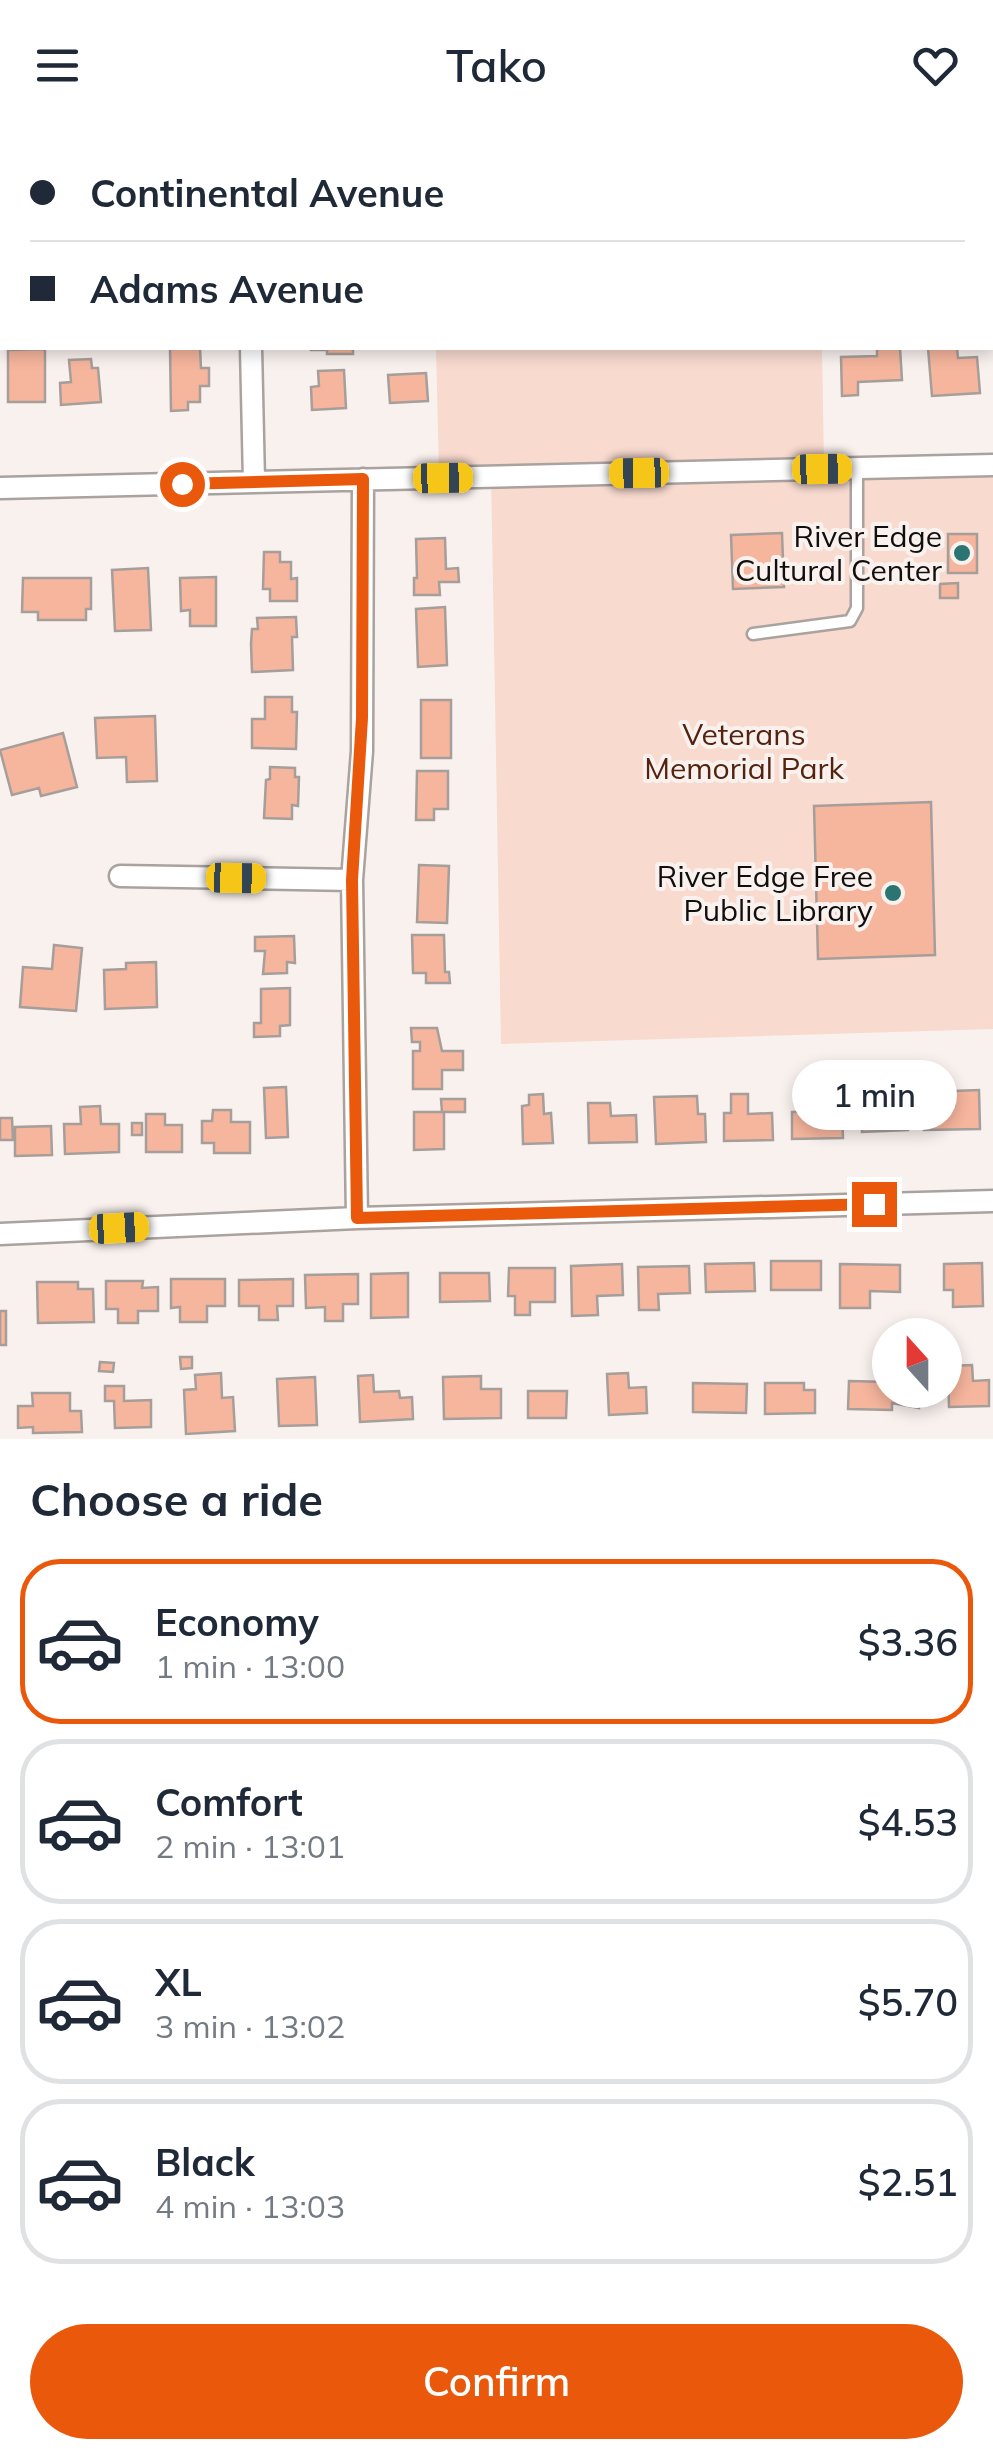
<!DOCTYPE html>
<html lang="en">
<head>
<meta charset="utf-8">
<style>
  :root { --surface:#fff; --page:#f6f6f7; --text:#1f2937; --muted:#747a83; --line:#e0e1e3; --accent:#ea580c }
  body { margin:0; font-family:Mulish,sans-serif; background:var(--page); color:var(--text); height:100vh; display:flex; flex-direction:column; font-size:38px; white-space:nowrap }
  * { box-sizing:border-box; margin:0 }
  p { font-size:32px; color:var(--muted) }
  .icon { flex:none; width:55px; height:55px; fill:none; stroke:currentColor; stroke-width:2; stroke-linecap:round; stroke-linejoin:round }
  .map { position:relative; height:1309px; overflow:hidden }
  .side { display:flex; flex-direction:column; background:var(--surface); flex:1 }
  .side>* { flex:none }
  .banner { position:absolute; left:0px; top:0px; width:995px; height:220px; box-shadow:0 5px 15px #0003; display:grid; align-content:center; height:220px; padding:0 30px; background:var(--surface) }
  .needle { width:65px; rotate:339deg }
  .controls { position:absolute; left:872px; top:1188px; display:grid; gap:20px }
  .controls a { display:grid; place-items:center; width:90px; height:90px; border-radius:50%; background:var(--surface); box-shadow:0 5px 15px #0003; font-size:50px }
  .end { position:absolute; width:45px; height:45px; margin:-22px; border:12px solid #ea580c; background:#fff; box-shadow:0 0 0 5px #fff }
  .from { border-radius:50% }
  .bubble { position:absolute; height:70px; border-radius:35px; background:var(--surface); box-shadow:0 5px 15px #0003; font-size:32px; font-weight:600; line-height:70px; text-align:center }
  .car { position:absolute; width:30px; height:60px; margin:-30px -15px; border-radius:12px; box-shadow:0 0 8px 2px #0007; background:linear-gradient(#f5c518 24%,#345 0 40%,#f5c518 0 76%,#345 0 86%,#f5c518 0) }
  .banner b { display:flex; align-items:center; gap:35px; height:95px; font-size:38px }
  .banner b+b { border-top:2px solid var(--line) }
  .banner i { width:25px; height:25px; background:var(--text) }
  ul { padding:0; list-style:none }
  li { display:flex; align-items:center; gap:30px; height:165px; margin:0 20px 15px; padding:0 10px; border:5px solid var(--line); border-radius:40px }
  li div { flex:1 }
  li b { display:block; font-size:38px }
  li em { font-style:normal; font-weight:600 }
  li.current { border-color:var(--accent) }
  li>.icon { width:90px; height:90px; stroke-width:1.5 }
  h2 { padding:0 30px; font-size:45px; line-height:120px }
  .primary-button { display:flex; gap:20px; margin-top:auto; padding:20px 30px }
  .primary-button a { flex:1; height:115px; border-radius:60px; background:var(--accent); color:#fff; font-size:40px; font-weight:600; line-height:115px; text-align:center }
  header { display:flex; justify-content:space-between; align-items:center; height:130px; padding:0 30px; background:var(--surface); font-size:45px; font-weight:600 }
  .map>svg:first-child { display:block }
</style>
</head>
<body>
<header><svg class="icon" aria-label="menu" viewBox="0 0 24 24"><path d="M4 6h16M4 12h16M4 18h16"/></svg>Tako<svg class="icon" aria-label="heart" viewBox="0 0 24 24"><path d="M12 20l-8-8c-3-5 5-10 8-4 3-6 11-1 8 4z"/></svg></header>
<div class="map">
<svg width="993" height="1309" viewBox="0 0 993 1309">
  <rect width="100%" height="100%" fill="#f9f1ee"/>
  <path fill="#f8dacf" d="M433 0H819V2H433Z
    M436 218H822L824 335 993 331V899L501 914 491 341 439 343Z"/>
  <path fill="#f6b59d" stroke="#a69e9b" stroke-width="2.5" d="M942 0V2H888V1Z
    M170 218H200L201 238H209V256H200V272H188V280L171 281Z
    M311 218H353V224H327V220H311Z
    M877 218H900L902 250 858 252V265L842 266 841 227 877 226Z
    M928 218H957L958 228 977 227 980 263 932 266Z
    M45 219V272H8V220Z
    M91 229 92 238H98L101 272 61 275 60 253 71 252 69 230Z
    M344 240 346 278 312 280 311 257 319 256 318 241Z
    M426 243 428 271 390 273 388 245Z
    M782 403 784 457 733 459 731 405Z
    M948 404H977V443H948Z
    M445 408 446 439 458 438 459 452H439L440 465H414V448H417L416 409Z
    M264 422H280V432H291V449L297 448V471H270V459H263Z
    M148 438 151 500 115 501 112 440Z
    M216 447V496H190V480L181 481 180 448Z
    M23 448H91V479H86V490H38V482H22Z
    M958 453V468H940V454Z
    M445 477 447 535 418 537 416 479Z
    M296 487 297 507H292L293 540 252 542 251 514 252 499H258L257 488Z
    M265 567H292V582H297L296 619 252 618V589H265Z
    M421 570H451V628H421Z
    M155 586 157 651 127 652 126 627 97 628 95 588Z
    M63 603 77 657 41 666 39 658 12 665 0 620Z
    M270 637 295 638V647H299L298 676 292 675V689L264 688 266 650 270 649Z
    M417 641H448V679H434V690H416Z
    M931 672 935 825 818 829 814 676Z
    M419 735 449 736 447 793 417 792Z
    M412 805H444L445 842H449L450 853H426V843H413Z
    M294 806 295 833 287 832V843L263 844 265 821H255V807Z
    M54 815 82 818 76 881 20 877 23 837 52 839Z
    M156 832 157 877 105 879 104 840 126 839V833Z
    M290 858V895L280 896V906L254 907V893H261V859Z
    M411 898H437L442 921H463V940H442V959H413V921H420V912H412Z
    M880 945 881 973 907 972 908 1000 862 1002 860 946Z
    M286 957 288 1007 266 1008 264 958Z
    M979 960 980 999 924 1000V976L954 975 953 961Z
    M543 964 544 984 551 983 553 1013 523 1014 522 976 529 975V965Z
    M731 964H748V984L772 983 773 1010 724 1011V983H731Z
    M697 966 698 984H705L706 1012 656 1014 654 967Z
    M441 969H465V982H444V1019L414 1020V982H442Z
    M588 973H610L611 986 636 985 637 1012 589 1013Z
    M100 976 101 994H119V1022L65 1024 64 994H81L80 977Z
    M213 980H231V992H250V1023H214V1013H202V991H212Z
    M842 981 843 1008 792 1009V982Z
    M146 984H165V995H182V1022H146Z
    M0 988H12L13 1010H0Z
    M132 993H142V1005H132Z
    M51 996 52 1025 15 1026V997Z
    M771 1131H821V1160H771Z
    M754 1133 755 1161 706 1162 705 1134Z
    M982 1133 983 1176 953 1177V1160H944V1134Z
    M622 1134 623 1165 597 1166 598 1185 572 1186 571 1136Z
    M840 1134 900 1135V1162L870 1161V1178H840Z
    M689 1136 690 1163 658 1164 659 1180H639L638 1137Z
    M509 1138H555V1172H530V1185H515V1166H508Z
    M408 1143V1187L371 1188V1144Z
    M440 1143H489L490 1171 440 1172Z
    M358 1144V1174H343V1191H325V1177L306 1178 305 1145Z
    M171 1149H225V1176H207V1192H180V1177L171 1178Z
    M293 1149V1176H277L278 1190H259V1176H239V1150Z
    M106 1151H143L142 1158 158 1157V1181H138V1193H118V1179H106Z
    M37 1152H78V1159H93L94 1192 38 1193Z
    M0 1181H6V1215H0Z
    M180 1227H192V1238L181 1239Z
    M100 1232 114 1233 113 1242 99 1241Z
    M972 1235 973 1251 989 1250V1276L949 1277 948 1236Z
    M221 1243 222 1268 233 1267 235 1301 186 1304 184 1260 196 1259 195 1245Z
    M628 1243 629 1258 646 1257 647 1283 609 1285 607 1244Z
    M373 1245 374 1262 399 1261 400 1268 412 1267 413 1289 360 1292 358 1246Z
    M481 1246V1259H501V1288L444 1289 443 1247Z
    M315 1247 317 1295 279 1296 277 1249Z
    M849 1251 890 1252V1260H920L919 1278 892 1273V1280L848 1279Z
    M693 1253 747 1254 746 1283 693 1282Z
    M765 1253H804V1260H815V1283L765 1284Z
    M105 1256H124V1271L151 1270V1297L115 1298 114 1271H105Z
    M528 1261H567L566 1288H528Z
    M32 1263H70V1281H81L82 1302 33 1303V1297L18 1298V1276H33Z"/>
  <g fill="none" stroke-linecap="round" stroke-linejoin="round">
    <defs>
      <path id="lane" d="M753 504 850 491 857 478V339"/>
      <path id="street" d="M246 0V2
        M251 218 254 352
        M0 358 993 335
        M120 746 352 750
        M357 1088 352 750 362 621 363 349
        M0 1104 357 1088 993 1071"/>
    </defs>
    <use href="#lane" stroke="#a9a29f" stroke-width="15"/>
    <use href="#street" stroke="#a9a29f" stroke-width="25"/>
    <use href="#lane" stroke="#fff" stroke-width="10"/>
    <use href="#street" stroke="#fff" stroke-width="20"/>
  </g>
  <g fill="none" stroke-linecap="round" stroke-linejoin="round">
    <path stroke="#ea580c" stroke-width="12" d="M182 354 363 349 362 588 352 750 357 1088 874 1074"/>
  </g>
  <g fill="#2a7471" stroke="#f9f1ee" stroke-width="4">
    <circle cx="962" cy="423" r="10"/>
    <circle cx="893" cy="763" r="10"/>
  </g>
  <g text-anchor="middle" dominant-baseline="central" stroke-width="8" stroke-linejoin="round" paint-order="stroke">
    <g font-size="30" fill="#110e0d" stroke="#f9f1ee" text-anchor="end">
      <text x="942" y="406">River Edge<tspan x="942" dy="34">Cultural Center</tspan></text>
      <text x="873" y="746">River Edge Free<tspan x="873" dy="34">Public Library</tspan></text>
    </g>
    <g font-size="30" fill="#54230f" stroke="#f9f1ee">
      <text x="744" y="604">Veterans<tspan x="744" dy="34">Memorial Park</tspan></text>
    </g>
  </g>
</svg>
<div class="controls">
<a><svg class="needle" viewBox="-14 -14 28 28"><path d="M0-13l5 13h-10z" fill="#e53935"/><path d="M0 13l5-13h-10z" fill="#747a83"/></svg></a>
</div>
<i class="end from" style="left:182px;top:354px"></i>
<i class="end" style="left:874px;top:1074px"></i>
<div class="bubble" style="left:792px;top:930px;width:165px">1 min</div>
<i class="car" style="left:822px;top:339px;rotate:89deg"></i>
<i class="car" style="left:639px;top:343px;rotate:269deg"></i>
<i class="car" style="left:443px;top:348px;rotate:89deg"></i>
<i class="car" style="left:236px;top:748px;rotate:91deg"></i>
<i class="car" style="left:119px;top:1098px;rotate:87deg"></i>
<div class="banner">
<b><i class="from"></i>Continental Avenue</b>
<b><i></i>Adams Avenue</b>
</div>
</div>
<section class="side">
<h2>Choose a ride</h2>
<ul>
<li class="current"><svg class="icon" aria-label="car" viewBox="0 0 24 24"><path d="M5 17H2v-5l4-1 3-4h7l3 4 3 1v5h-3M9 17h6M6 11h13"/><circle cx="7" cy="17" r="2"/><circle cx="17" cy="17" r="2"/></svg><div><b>Economy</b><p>1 min · 13:00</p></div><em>$3.36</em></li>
<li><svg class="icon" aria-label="car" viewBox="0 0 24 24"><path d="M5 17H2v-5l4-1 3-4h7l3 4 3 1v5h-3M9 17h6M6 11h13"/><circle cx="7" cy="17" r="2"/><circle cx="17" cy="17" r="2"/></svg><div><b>Comfort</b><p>2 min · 13:01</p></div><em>$4.53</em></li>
<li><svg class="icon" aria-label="car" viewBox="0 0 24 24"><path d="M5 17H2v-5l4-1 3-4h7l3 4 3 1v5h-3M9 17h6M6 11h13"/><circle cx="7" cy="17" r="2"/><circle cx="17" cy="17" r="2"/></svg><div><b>XL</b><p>3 min · 13:02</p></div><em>$5.70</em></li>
<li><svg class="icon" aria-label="car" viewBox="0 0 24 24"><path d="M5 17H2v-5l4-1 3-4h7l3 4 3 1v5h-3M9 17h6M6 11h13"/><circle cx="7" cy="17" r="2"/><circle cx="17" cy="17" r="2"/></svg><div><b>Black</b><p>4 min · 13:03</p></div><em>$2.51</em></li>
</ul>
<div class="primary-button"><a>Confirm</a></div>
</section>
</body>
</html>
